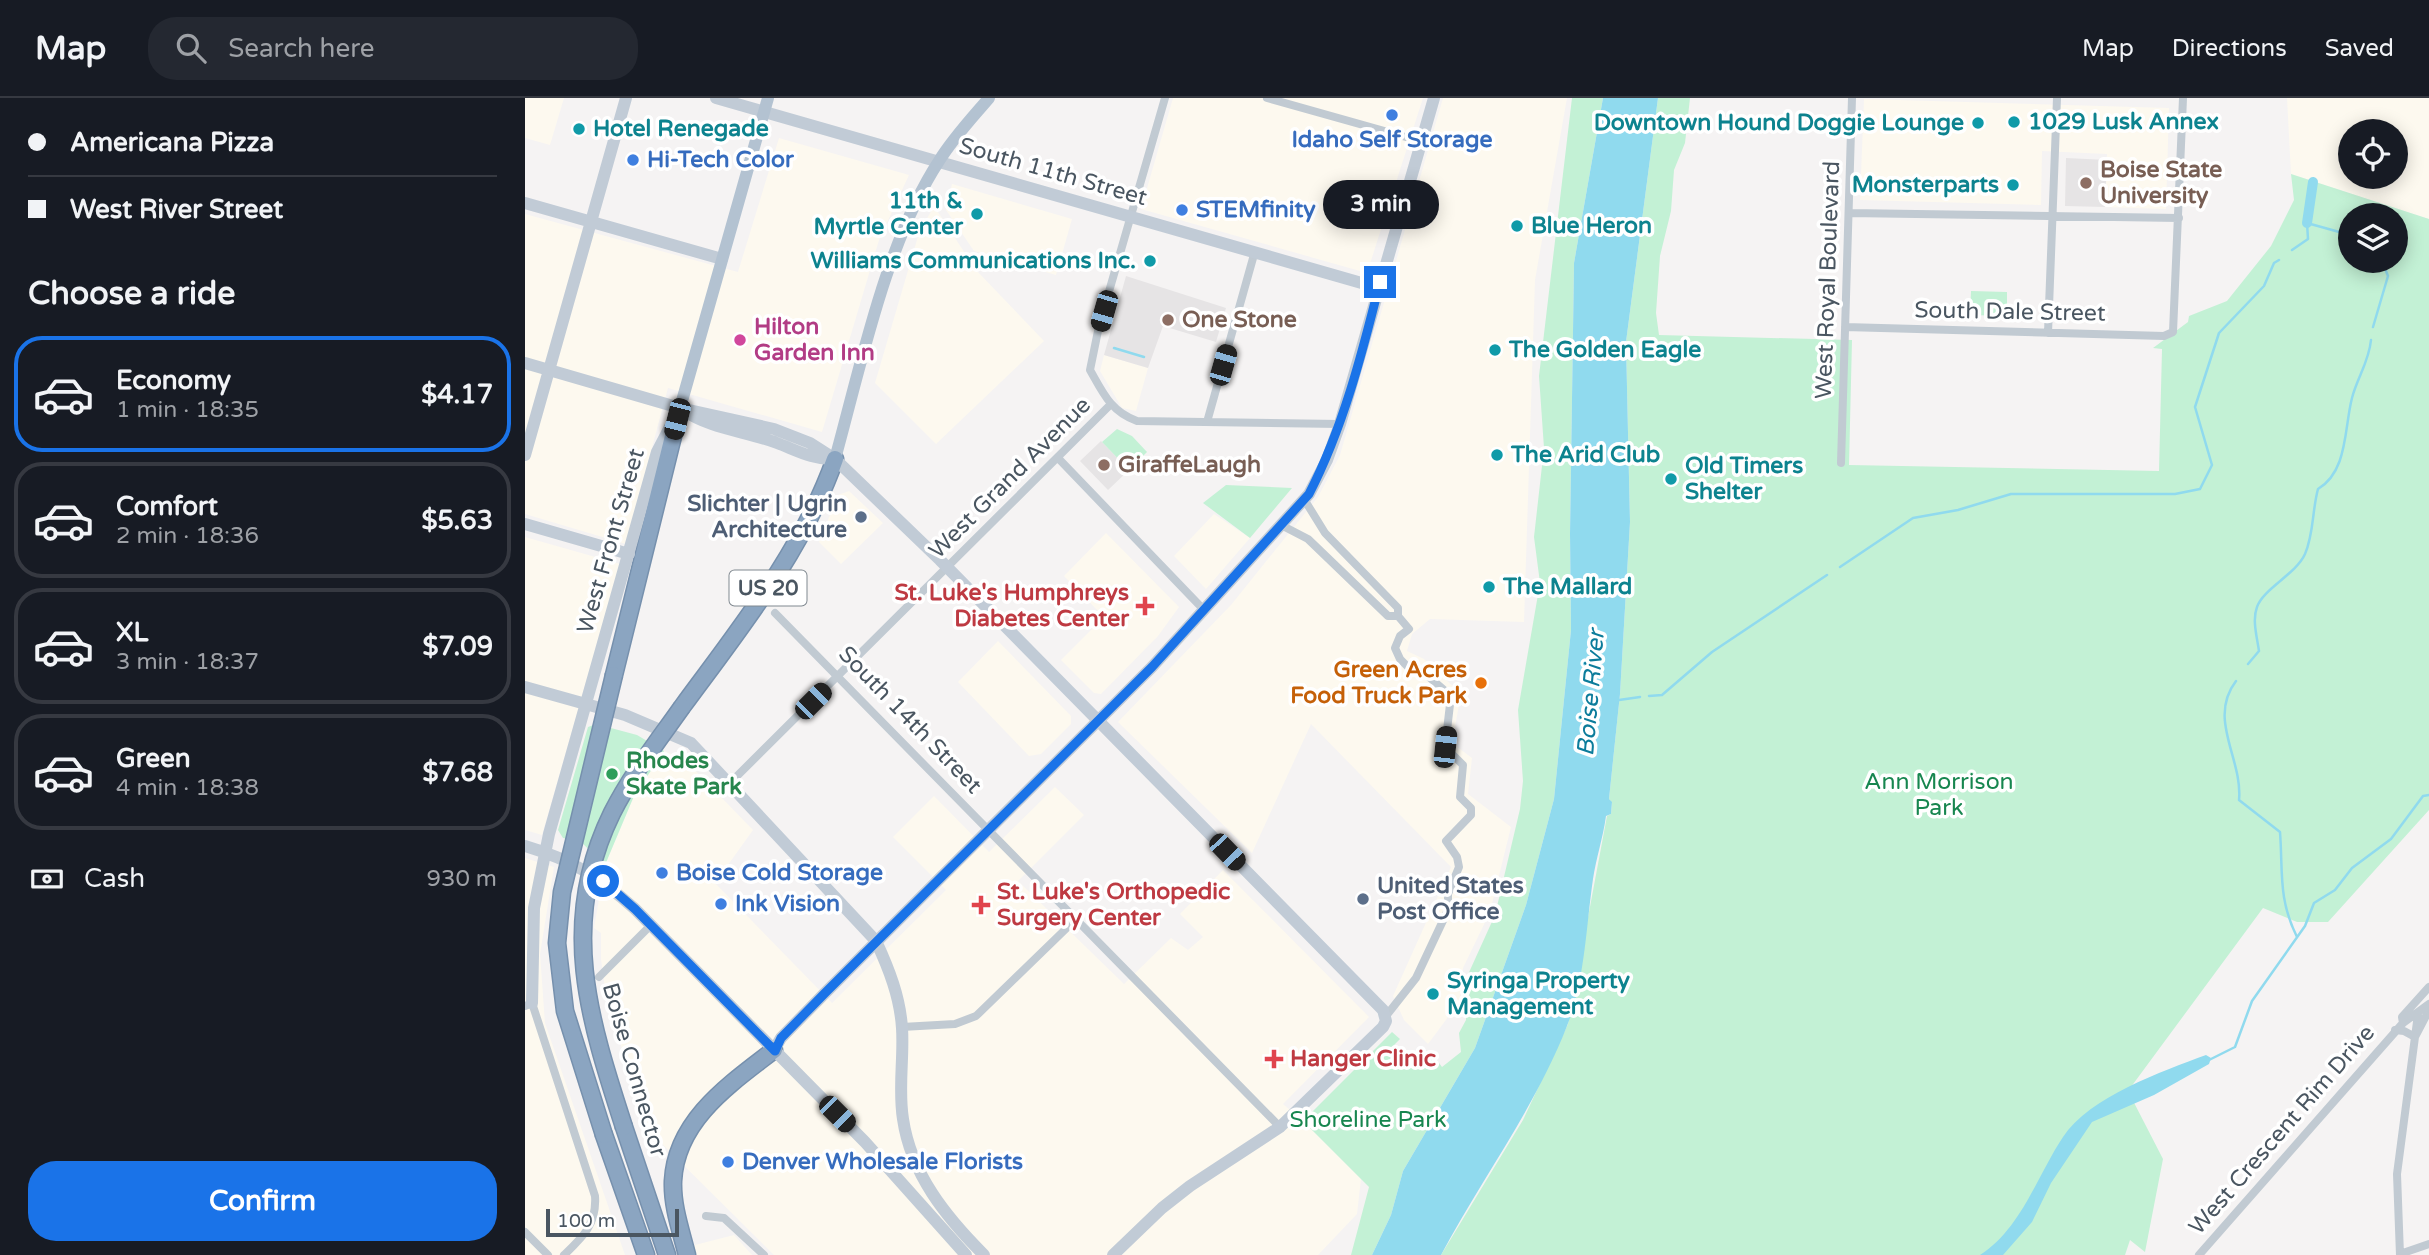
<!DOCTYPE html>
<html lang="en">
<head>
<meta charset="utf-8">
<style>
  :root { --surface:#171b24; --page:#242831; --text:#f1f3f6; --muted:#9ea1a6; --line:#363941; --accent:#1a73e8 }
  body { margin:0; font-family:"Varela Round",sans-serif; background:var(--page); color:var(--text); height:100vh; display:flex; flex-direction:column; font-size:26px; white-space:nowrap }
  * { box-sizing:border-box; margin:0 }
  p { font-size:23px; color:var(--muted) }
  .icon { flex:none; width:38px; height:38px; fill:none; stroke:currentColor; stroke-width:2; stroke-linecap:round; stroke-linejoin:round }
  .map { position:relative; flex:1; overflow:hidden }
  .details { display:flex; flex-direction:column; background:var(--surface); width:525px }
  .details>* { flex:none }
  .top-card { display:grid; align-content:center; height:154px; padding:0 28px; background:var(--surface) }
  .buttons { position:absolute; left:1813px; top:21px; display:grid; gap:14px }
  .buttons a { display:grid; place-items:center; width:70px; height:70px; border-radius:50%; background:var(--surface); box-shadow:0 4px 18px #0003; font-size:35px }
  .scale { position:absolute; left:21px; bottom:18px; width:133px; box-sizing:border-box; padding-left:7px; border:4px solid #4a5661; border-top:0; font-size:19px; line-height:24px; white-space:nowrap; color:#4a5661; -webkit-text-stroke:5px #fff; paint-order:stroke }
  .end { position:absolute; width:32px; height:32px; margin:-16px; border:9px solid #1a73e8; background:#fff; box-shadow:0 0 0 4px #fff }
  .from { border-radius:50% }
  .bubble { position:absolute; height:49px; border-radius:24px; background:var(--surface); box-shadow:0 4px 18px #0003; font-size:23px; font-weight:800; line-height:49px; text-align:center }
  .car { position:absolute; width:21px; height:42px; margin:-21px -10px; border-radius:9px; box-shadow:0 0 5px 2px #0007; background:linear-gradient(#222 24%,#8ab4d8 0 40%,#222 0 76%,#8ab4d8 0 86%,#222 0) }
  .top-card b { display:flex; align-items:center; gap:24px; height:66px; font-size:26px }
  .top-card b+b { border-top:2px solid var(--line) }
  .top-card i { width:18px; height:18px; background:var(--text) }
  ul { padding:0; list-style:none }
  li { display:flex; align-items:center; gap:21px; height:116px; margin:0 14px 10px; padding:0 14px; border:4px solid var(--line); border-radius:28px }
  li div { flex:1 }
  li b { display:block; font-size:26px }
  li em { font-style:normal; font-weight:800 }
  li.on { border-color:var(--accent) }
  li>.icon { width:63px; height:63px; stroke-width:1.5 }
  h2 { padding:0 28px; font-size:32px; line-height:84px }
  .pay { display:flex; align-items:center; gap:18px; height:77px; padding:0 28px; font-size:26px }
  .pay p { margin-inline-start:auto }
  .cta { display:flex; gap:14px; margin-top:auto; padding:14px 28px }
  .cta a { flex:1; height:80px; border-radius:28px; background:var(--accent); color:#fff; font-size:28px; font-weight:800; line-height:80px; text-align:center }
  header { display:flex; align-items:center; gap:42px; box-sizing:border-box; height:98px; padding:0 35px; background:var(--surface); border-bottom:2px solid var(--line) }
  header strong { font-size:33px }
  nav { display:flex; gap:38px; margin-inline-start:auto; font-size:24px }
  .search { width:490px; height:63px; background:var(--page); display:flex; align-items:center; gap:18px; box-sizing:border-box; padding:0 24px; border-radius:28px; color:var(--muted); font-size:26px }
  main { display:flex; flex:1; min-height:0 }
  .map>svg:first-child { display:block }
</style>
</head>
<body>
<header>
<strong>Map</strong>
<div class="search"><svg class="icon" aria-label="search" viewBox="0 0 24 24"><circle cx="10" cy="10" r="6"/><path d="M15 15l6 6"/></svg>Search here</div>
<nav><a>Map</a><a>Directions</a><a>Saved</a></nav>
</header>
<main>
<section class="details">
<div class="top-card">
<b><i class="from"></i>Americana Pizza</b>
<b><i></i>West River Street</b>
</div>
<h2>Choose a ride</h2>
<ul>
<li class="on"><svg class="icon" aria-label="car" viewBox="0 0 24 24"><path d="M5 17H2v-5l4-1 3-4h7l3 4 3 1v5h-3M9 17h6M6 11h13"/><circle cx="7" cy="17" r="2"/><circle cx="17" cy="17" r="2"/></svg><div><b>Economy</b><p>1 min · 18:35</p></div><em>$4.17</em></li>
<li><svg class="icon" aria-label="car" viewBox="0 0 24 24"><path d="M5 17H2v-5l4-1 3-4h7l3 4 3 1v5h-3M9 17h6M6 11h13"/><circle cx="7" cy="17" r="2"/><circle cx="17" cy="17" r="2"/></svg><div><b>Comfort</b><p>2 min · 18:36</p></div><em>$5.63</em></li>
<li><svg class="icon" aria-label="car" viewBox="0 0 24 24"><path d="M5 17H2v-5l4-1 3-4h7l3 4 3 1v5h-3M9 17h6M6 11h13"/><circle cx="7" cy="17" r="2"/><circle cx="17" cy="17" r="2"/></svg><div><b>XL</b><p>3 min · 18:37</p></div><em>$7.09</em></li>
<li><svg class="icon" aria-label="car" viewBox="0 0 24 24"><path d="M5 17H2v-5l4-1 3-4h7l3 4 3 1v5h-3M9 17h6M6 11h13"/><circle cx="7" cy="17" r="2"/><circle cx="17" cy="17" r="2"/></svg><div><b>Green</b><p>4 min · 18:38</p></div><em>$7.68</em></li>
</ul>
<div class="pay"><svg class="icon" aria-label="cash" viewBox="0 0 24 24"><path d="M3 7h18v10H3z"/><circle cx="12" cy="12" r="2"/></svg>Cash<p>930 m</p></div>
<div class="cta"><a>Confirm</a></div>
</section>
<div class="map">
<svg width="1904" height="1157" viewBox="0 0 1904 1157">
  <rect width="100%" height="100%" fill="#f5f3f3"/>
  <path fill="#fdf9ef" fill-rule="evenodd" d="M0 0H39L25 47 0 40Z
    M648 0H898L842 175 616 111Z
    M918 0H1042L1010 182 999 524 905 521 887 536 882 553 899 561 936 596 927 645 947 660 943 696 986 729 965 814 938 870 935 903 903 946 879 922 868 898 926 769 786 626 727 755 593 624 706 507 793 399 815 357Z
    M1762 0H1904V121L1766 76ZM1825 33H1871V79H1825Z
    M1339 1 1644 10 1641 111 1580 109 1582 56 1517 53 1516 107 1335 102Z
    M254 40 384 77 354 142 297 334 143 290 101 446 0 416V116L213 174Z
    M427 86 547 121 531 177 449 153 421 112Z
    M409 108 451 172 519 243 411 346 350 285 394 135Z
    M579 257 623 270 611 313 597 310 575 273Z
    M324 393 358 425 316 466 294 444 313 397Z
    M689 416 725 440 681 491 649 458Z
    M581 435 654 509 633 538 576 596 569 595 536 562 579 519 539 478Z
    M0 439 95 466 17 737 0 732Z
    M473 543 546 618V626L516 656 504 658 433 584Z
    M139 653 159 661 228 732 190 785 307 905 421 792 368 739 409 698 464 754 530 689 559 717 493 783 599 886 646 840 663 852 678 839 655 816 698 772 844 919 758 1006 778 1023 836 1081 832 1116 793 1157H249L121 1030 81 898 76 861V835L69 830 80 767 109 698Z
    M0 760 29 769 15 856 20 925 100 1157H0Z
    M209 1137 227 1157H168L166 1148Z"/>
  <path fill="#e6e4e5" d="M1541 60 1582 62 1580 109 1540 108Z
    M601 178 701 210 691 244 638 228 623 270 579 257Z
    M576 343 604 372 583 392 555 363Z"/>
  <path fill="#c3f1d5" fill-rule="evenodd" d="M1047 0H1078L1049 165 1045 436 1046 532 1029 701 1001 807 950 950 878 1073 866 1117 847 1157H826L844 1089 778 1023 867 934 875 941 869 947 884 963 889 956 892 964 906 954 917 969 936 954 934 935 941 922V881L970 817 995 711 998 683 993 612 1015 485 1009 439 1019 350 1014 278Z
    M1133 0H1165L1160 45 1149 72 1146 113 1135 158 1131 215 1134 237 1327 242 1324 367 1634 373 1637 251 1628 250 1663 224 1664 218 1702 203 1746 148 1769 102 1766 76 1904 121V712L1803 824H1772L1738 810 1603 993 1638 1061 1620 1154 1605 1142 1600 1157H916L998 1022 1043 926 1082 718 1086 716 1087 705 1084 701 1095 596 1105 424 1101 244ZM1825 117H1871V163H1825Z
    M1446 193 1482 194V218L1445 217Z
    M592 331 607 338 622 354 604 372 577 344Z
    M701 387 767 390 725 440 678 405Z
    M71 626 112 637 139 653 109 698 80 767 56 744 38 740 33 732 63 629Z"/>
  <path fill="#90daee" d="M1078 0H1133L1101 244 1105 424 1095 596 1084 701 1087 704 1086 716 1081 718C1078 740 1071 760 1068 781 1061 829 1060 882 1042 928 1010 1010 957 1080 916 1157H847L866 1117 878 1073 950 950 1001 807 1029 701 1046 532 1045 436 1049 165Z
    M1681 957 1686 960 1684 966 1629 997 1567 1024 1526 1085 1507 1124 1478 1157H1455C1496 1131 1512 1078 1538 1039 1564 999 1638 973 1681 957Z"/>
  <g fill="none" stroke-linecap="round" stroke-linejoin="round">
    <path stroke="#90daee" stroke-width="2.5" d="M1767 152 1783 141 1782 125 1825 137
      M1848 229 1863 178 1857 163
      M589 250 619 259
      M1315 469 1388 420 1433 412 1486 396H1650L1675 391 1687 367 1670 309 1694 235 1739 188 1749 165 1754 162
      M1723 566 1734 553C1732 539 1727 522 1732 509 1738 491 1771 476 1780 456 1789 435 1787 413 1793 391 1823 373 1819 331 1827 300 1832 280 1844 264 1846 242
      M1711 583C1682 621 1718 661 1714 702L1755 734C1758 774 1753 801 1772 839
      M1124 598 1137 597 1187 554 1302 477
      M1094 602 1115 599
      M1682 963 1710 949 1727 903 1780 828 1789 805 1810 792 1827 770 1866 741 1898 698 1904 697"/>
    <path stroke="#90daee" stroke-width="10" d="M1782 125 1788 84"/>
    <defs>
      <path id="highway" d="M89 577 155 310
        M157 609C215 530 277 454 310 361
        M99 1029 142 1157
        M79 1037 121 1157
        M162 1157C156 1133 147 1108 148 1083 151 1022 205 986 249 952"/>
    </defs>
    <use href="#highway" stroke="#7690ad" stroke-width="19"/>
    <path stroke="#c1cad2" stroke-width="8" d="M640 0 574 228 565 272C578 295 586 314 612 323L815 326
      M742 0 895 43
      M1324 115 1654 120
      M1320 229 1639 238 1648 234 1658 0
      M1523 235 1532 0
      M682 324 730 153
      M533 360 679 512
      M1316 365 1327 0
      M779 401 800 435 873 510V518L884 531 875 538 870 550 875 561 883 569 897 573 926 598 920 649 938 667 935 699 946 710V717L921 743 932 759 934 769 923 796V812L891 880 861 918
      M756 427 783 441 863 518H873
      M250 515 755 1029
      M203 687 585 307
      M74 879 126 827
      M1904 889 1877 919 1878 925 1904 906
      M0 908 7 905 70 1098C72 1126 58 1139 39 1157
      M1893 916 1890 939 1904 912
      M377 929 430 926 451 918 551 821
      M1870 932 1879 933 1890 939 1872 1076 1875 1157
      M181 1118 199 1120 239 1157
      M0 1134 23 1157
      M1875 1156 1904 1146
      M1674 1157 1878 925"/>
    <path stroke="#c1cbd6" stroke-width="12" d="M191 0 854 190
      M0 105 197 161
      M0 265 155 310 249 331 285 345 310 361 415 462 858 912 861 923 858 929 755 1029 665 1088 637 1110 588 1157
      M158 312C186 331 220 333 252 345 271 352 288 362 309 361
      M0 357 101 0
      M0 426 104 456
      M0 589 100 617 166 645 351 843C364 871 375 899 377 930 379 960 373 991 378 1021 386 1076 421 1119 459 1157
      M0 748C47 762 73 778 110 811L340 1044 441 1157
      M7 905 9 810 24 736 132 354 146 327
      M249 952 256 940 300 895 627 569 784 396 802 362 815 326 909 0"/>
    <path stroke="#b3c2d1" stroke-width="12" d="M155 310 243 0
      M310 361C336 267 361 144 414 63 428 40 447 20 464 0"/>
    <use href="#highway" stroke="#8ba5c1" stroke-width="16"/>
    <defs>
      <path id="highway-bridge" d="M99 1029C64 921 33 825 87 715 106 677 133 643 157 609
        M79 1037 40 913 32 845 37 794 89 577"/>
    </defs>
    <use href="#highway-bridge" stroke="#7690ad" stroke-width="19" stroke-linecap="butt"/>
    <use href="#highway-bridge" stroke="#8ba5c1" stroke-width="16"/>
  </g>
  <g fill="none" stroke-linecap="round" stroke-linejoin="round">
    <path stroke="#1a73e8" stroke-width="9" d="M78 783 110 811 250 953 256 940 300 895 627 569 784 396C818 330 837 256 855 184"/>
  </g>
  <g fill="#3f7fe0" stroke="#fff" stroke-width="2.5">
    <circle cx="867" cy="17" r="7"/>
    <circle cx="108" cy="62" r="7"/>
    <circle cx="657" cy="112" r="7"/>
    <circle cx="137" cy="775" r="7"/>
    <circle cx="196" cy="806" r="7"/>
    <circle cx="203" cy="1064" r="7"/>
  </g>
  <g fill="#0f9aa8" stroke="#fff" stroke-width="2.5">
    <circle cx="1489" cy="24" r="7"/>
    <circle cx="1453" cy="25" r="7"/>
    <circle cx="54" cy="31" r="7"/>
    <circle cx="1488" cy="87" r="7"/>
    <circle cx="452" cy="116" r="7"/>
    <circle cx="992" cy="128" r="7"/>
    <circle cx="625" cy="163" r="7"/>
    <circle cx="970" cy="252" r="7"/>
    <circle cx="972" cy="357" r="7"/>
    <circle cx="1146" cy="381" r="7"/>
    <circle cx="964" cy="489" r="7"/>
    <circle cx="908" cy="896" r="7"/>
  </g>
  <g fill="#8d6e63" stroke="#fff" stroke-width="2.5">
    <circle cx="1561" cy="85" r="7"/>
    <circle cx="643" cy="222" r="7"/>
    <circle cx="579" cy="367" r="7"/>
  </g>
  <circle fill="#d1479c" stroke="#fff" stroke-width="2.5" cx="215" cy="242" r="7"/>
  <g fill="#5c6f8a" stroke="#fff" stroke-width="2.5">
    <circle cx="336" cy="419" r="7"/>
    <circle cx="838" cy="801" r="7"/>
  </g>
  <g fill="#e0444e" stroke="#fff" stroke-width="2.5">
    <path d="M616.5 497.5h7v7h7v7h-7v7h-7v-7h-7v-7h7z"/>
    <path d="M452.5 796.5h7v7h7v7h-7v7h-7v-7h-7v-7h7z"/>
    <path d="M745.5 950.5h7v7h7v7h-7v7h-7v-7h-7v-7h7z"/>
  </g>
  <circle fill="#e8710a" stroke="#fff" stroke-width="2.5" cx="956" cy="585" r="7"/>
  <circle fill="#2e9e5b" stroke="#fff" stroke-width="2.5" cx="87" cy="676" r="7"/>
  <g text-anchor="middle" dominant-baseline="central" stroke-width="7" stroke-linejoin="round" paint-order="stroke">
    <rect fill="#fff" stroke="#808990" stroke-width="2" x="204.5" y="472.5" width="77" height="35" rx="5"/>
    <g font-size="21" font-weight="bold" fill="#4a5661">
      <text x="243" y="490">US 20</text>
    </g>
    <g font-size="23" font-weight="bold" fill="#0d838f" stroke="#fff" text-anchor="start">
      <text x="1503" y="24">1029 Lusk Annex</text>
      <text x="1439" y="25" text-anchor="end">Downtown Hound Doggie Lounge</text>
      <text x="68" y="31">Hotel Renegade</text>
      <text x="1474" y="87" text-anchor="end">Monsterparts</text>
      <text x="438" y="103" text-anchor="end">11th &amp;<tspan x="438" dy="26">Myrtle Center</tspan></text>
      <text x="1006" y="128">Blue Heron</text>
      <text x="611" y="163" text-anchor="end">Williams Communications Inc.</text>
      <text x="984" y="252">The Golden Eagle</text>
      <text x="986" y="357">The Arid Club</text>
      <text x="1160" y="368">Old Timers<tspan x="1160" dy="26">Shelter</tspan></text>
      <text x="978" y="489">The Mallard</text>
      <text x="922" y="883">Syringa Property<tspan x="922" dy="26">Management</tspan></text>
    </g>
    <g font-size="23" font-weight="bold" fill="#366cbe" stroke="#fff" text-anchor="start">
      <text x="867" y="42" text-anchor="middle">Idaho Self Storage</text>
      <text x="122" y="62">Hi-Tech Color</text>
      <text x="671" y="112">STEMfinity</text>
      <text x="151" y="775">Boise Cold Storage</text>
      <text x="210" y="806">Ink Vision</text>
      <text x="217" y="1064">Denver Wholesale Florists</text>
    </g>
    <g font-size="23" font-weight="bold" fill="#785e54" stroke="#fff" text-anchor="start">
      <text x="1575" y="72">Boise State<tspan x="1575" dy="26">University</tspan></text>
      <text x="657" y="222">One Stone</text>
      <text x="593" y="367">GiraffeLaugh</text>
    </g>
    <g font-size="23" fill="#4a5661" stroke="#fff">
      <text transform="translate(528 74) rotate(16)">South 11th Street</text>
      <text transform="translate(1303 182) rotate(-88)">West Royal Boulevard</text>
      <text transform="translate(1485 214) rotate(1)">South Dale Street</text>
      <text transform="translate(485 380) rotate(-45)">West Grand Avenue</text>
      <text transform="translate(86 443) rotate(-74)">West Front Street</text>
      <text transform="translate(385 622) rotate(46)">South 14th Street</text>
      <text transform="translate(109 972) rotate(74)">Boise Connector</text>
      <text transform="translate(1757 1032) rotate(-49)">West Crescent Rim Drive</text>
    </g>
    <g font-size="23" font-weight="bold" fill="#b23c85" stroke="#fff" text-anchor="start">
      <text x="229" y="229">Hilton<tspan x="229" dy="26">Garden Inn</tspan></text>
    </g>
    <g font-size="23" font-weight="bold" fill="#4e5e75" stroke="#fff" text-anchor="end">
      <text x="322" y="406">Slichter | Ugrin<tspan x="322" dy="26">Architecture</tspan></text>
      <text x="852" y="788" text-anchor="start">United States<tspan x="852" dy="26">Post Office</tspan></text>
    </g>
    <g font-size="23" font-weight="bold" fill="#be3a42" stroke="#fff" text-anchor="start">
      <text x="604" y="495" text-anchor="end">St. Luke's Humphreys<tspan x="604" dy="26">Diabetes Center</tspan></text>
      <text x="472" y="794">St. Luke's Orthopedic<tspan x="472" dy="26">Surgery Center</tspan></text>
      <text x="765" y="961">Hanger Clinic</text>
    </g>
    <g font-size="23" font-weight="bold" fill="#c56008" stroke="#fff" text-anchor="end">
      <text x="942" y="572">Green Acres<tspan x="942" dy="26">Food Truck Park</tspan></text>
    </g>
    <g font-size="23" font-weight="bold" fill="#27864d" stroke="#fff" text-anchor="start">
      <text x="101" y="663">Rhodes<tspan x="101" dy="26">Skate Park</tspan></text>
    </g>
    <g font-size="23" fill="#17864f" stroke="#fff">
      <text x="1414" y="684">Ann Morrison<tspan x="1414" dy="26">Park</tspan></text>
      <text x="843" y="1022">Shoreline Park</text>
    </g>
    <g font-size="24" font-style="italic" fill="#0c7c9b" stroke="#fff">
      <text transform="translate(1066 595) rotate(-85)">Boise River</text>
    </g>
  </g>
</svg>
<div class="buttons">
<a><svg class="icon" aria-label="locate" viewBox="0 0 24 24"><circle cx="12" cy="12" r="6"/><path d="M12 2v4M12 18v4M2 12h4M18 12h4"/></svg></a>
<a><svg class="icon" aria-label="layers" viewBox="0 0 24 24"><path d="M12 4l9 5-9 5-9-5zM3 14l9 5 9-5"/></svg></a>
</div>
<div class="scale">100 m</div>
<i class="end from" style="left:78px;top:783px"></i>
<i class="end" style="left:855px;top:184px"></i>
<div class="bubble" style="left:798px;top:82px;width:116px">3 min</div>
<i class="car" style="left:579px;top:213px;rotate:196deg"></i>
<i class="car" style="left:698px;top:267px;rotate:16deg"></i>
<i class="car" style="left:152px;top:321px;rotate:194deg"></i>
<i class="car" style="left:288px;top:603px;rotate:45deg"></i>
<i class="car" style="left:920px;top:649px;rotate:6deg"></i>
<i class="car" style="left:702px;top:754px;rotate:136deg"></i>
<i class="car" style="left:312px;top:1016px;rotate:135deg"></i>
</div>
</main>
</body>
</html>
